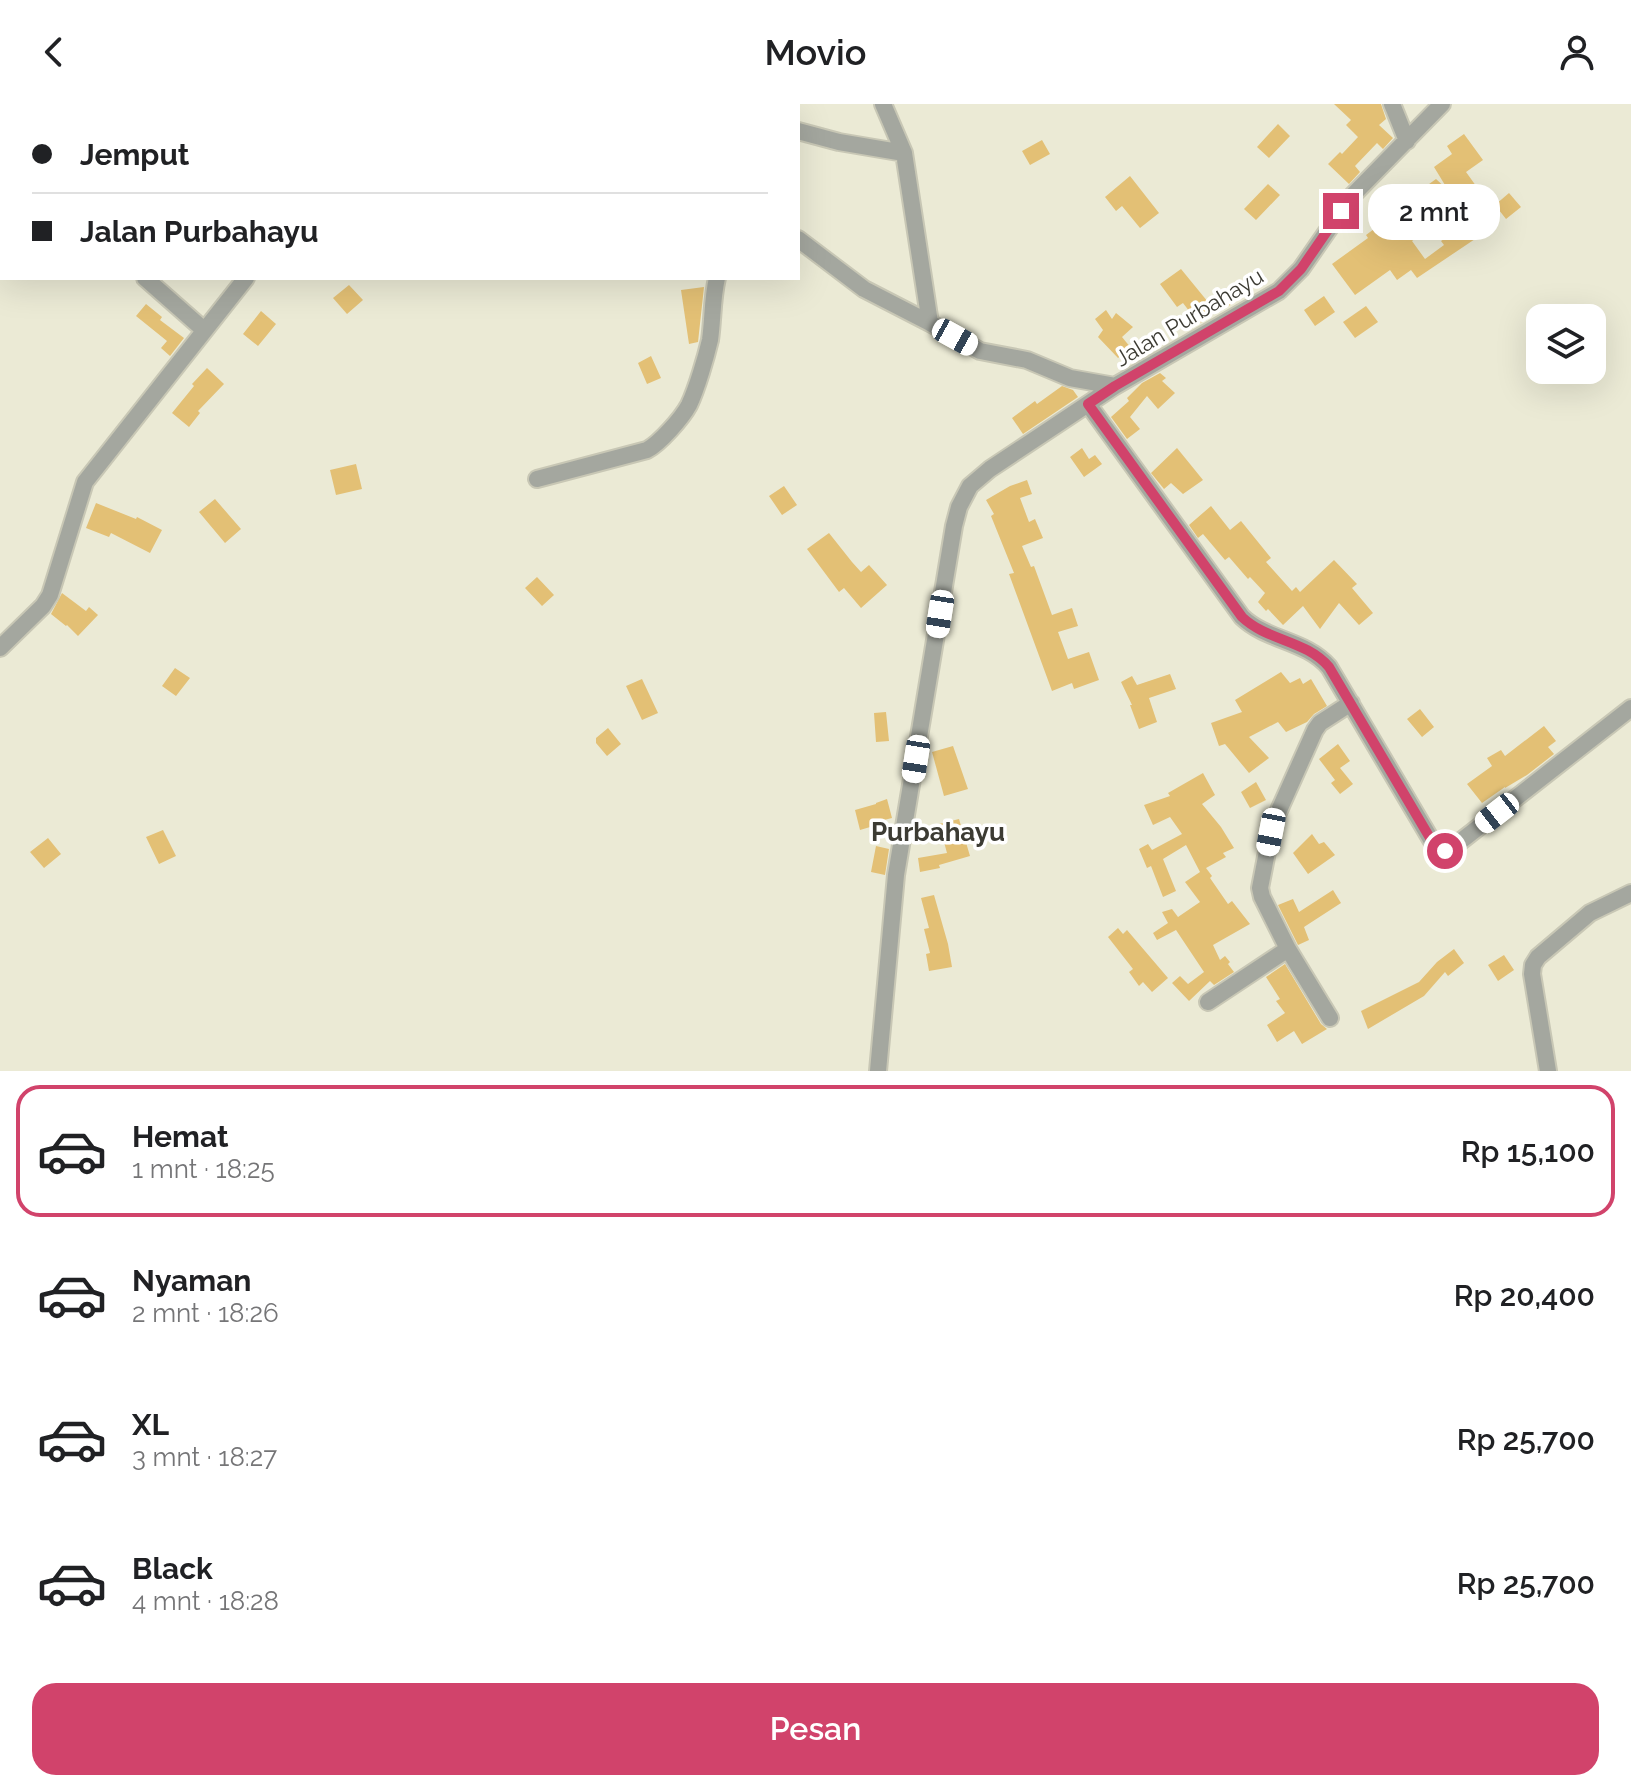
<!DOCTYPE html>
<html lang="id">
<head>
<meta charset="utf-8">
<style>
  :root { --surface:#fff; --page:#f6f6f6; --text:#202124; --muted:#757577; --line:#e0e0e0; --accent:#d1436b }
  body { margin:0; font-family:Raleway,sans-serif; background:var(--page); color:var(--text); height:100vh; display:flex; flex-direction:column; font-size:30px; white-space:nowrap }
  * { box-sizing:border-box; margin:0 }
  p { font-size:26px; color:var(--muted) }
  .icon { flex:none; width:44px; height:44px; fill:none; stroke:currentColor; stroke-width:2; stroke-linecap:round; stroke-linejoin:round }
  .map { position:relative; height:967px; overflow:hidden }
  .panel { display:flex; flex-direction:column; background:var(--surface); flex:1 }
  .panel>* { flex:none }
  .top-card { position:absolute; left:0px; top:0px; width:800px; height:176px; box-shadow:0 8px 32px #0002; display:grid; align-content:center; height:176px; padding:0 32px; background:var(--surface) }
  .buttons { position:absolute; left:1526px; top:200px; display:grid; gap:16px }
  .buttons a { display:grid; place-items:center; width:80px; height:80px; border-radius:16px; background:var(--surface); box-shadow:0 8px 32px #0002; font-size:40px }
  .end { position:absolute; width:36px; height:36px; margin:-18px; border:10px solid #d1436b; background:#fff; box-shadow:0 0 0 4px #fff }
  .from { border-radius:50% }
  .bubble { position:absolute; height:56px; border-radius:24px; background:var(--surface); box-shadow:0 8px 32px #0002; font-size:26px; font-weight:600; line-height:56px; text-align:center }
  .car { position:absolute; width:24px; height:48px; margin:-24px -12px; border-radius:10px; box-shadow:0 0 6px 2px #0007; background:linear-gradient(#fff 24%,#345 0 40%,#fff 0 76%,#345 0 86%,#fff 0) }
  .top-card b { display:flex; align-items:center; gap:28px; height:76px; font-size:30px }
  .top-card b+b { border-top:2px solid var(--line) }
  .top-card i { width:20px; height:20px; background:var(--text) }
  ul { padding:14px 0 0; list-style:none }
  li { display:flex; align-items:center; gap:24px; height:132px; margin:0 16px 12px; padding:0 16px; border:4px solid transparent; border-radius:24px }
  li div { flex:1 }
  li b { display:block; font-size:30px }
  li em { font-style:normal; font-weight:600 }
  li.selected { border-color:var(--accent) }
  li>.icon { width:72px; height:72px; stroke-width:1.5 }
  .action { display:flex; gap:16px; margin-top:auto; padding:16px 32px }
  .action a { flex:1; height:92px; border-radius:24px; background:var(--accent); color:#fff; font-size:32px; font-weight:600; line-height:92px; text-align:center }
  header { display:flex; justify-content:space-between; align-items:center; height:104px; padding:0 32px; background:var(--surface); font-size:36px; font-weight:600 }
  .map>svg:first-child { display:block }
</style>
</head>
<body>
<header><svg class="icon" aria-label="back" viewBox="0 0 24 24"><path d="M15 5l-7 7 7 7"/></svg>Movio<svg class="icon" aria-label="person" viewBox="0 0 24 24"><circle cx="12" cy="8" r="4"/><path d="M4 21q1-7 8-7t8 7"/></svg></header>
<div class="map">
<svg width="1631" height="967" viewBox="0 0 1631 967">
  <rect width="100%" height="100%" fill="#ebead5"/>
  <path fill="#e3c075" fill-rule="evenodd" d="M1334 0H1381L1386 15 1379 21 1393 34 1383 45 1377 39 1355 62 1360 68 1349 80 1328 60 1340 48 1342 50 1358 33 1346 21 1351 16Z
    M1278 20 1290 32 1269 54 1257 43Z
    M1464 30 1483 56 1466 68 1484 93 1464 107 1481 131 1417 174 1411 166 1397 176 1390 166 1355 191 1332 160 1368 134 1366 131 1378 122 1374 116 1406 94 1407 96 1436 75 1448 86 1434 63 1452 50 1447 42ZM1443 109 1456 126 1441 137 1444 141 1425 155 1412 137 1428 125 1426 121Z
    M1042 36 1050 50 1030 61 1022 47Z
    M1130 72 1159 109 1140 124 1122 102 1116 107 1105 93Z
    M1268 80 1280 91 1256 116 1244 105Z
    M1509 89 1521 103 1506 115 1495 101Z
    M1181 165 1208 198 1230 183 1239 195 1227 203 1226 200 1199 220 1183 199 1177 203 1160 180Z
    M349 181 363 196 347 210 333 194Z
    M704 183 698 238 689 240 681 186Z
    M1324 192 1335 208 1315 222 1304 206Z
    M146 200 162 213 160 216 184 234 170 252 161 244 167 237 136 212Z
    M1366 202 1378 218 1355 234 1343 218Z
    M1106 206 1112 215 1116 209 1133 223 1122 233 1131 244 1118 254 1098 233 1103 226 1095 215Z
    M261 207 276 220 258 242 243 230Z
    M651 252 661 274 647 280 638 259Z
    M207 264 224 280 198 307 200 309 189 323 172 309 194 282 192 280Z
    M1160 269 1166 274 1162 277 1175 289 1158 305 1147 292 1130 313 1140 325 1127 335 1111 313 1129 297 1127 294 1142 279Z
    M1062 282 1073 286 1078 293 1023 330 1012 314 1035 297 1037 300Z
    M1082 344 1089 355 1095 351 1102 360 1084 373 1070 353Z
    M1177 344 1203 376 1183 390 1171 379 1164 385 1151 369Z
    M356 360 362 385 336 391 330 366Z
    M1027 376 1032 390 1020 394 1029 418 1035 415 1043 434 1022 442 1031 463 1034 462 1052 511 1072 504 1078 522 1058 528 1068 555 1089 548 1099 576 1074 585 1072 579 1052 587 1009 470 1014 469 991 412 994 410 986 396 1010 382Z
    M784 382 797 401 782 411 769 392Z
    M215 395 241 425 225 439 199 408Z
    M96 399 136 415 137 413 162 426 150 449 111 429 109 433 86 424Z
    M1211 402 1230 426 1241 417 1271 454 1266 458 1292 487 1296 483 1300 488 1334 456 1357 480 1352 484 1373 509 1359 521 1339 499 1320 525 1303 502 1283 521 1268 505 1266 507 1258 498 1265 489 1250 473 1248 475 1229 453 1225 456 1203 430 1198 434 1189 421Z
    M829 429 852 458 861 468 869 461 887 481 861 504 844 484 839 488 807 445Z
    M537 473 554 491 542 502 525 484Z
    M62 489 86 507 89 503 98 511 78 532 67 521 66 522 51 510Z
    M175 564 190 574 176 592 162 582Z
    M1281 568 1290 579 1300 574 1303 580 1311 575 1327 602 1314 610 1307 618 1286 628 1278 618 1249 633 1269 654 1249 669 1225 640 1219 642 1211 619 1242 608 1235 596Z
    M1170 570 1176 585 1149 594 1157 618 1139 625 1130 601H1132L1121 578 1132 572 1137 581Z
    M642 575 658 609 642 616 626 582Z
    M1420 605 1434 623 1422 633 1407 615Z
    M886 608 889 637 876 638 874 609Z
    M1544 622 1556 637 1548 643 1554 650 1527 671 1505 684V683L1482 699 1467 680 1492 662 1487 654 1501 646 1505 652Z
    M608 624 621 640 607 652 596 639V634Z
    M1338 640 1350 657 1340 664 1353 680 1340 690 1331 679 1335 676 1319 655Z
    M953 642 968 685 944 692 932 648Z
    M1203 669 1215 691 1202 700 1221 723 1234 744 1223 749 1226 753 1206 764 1212 772 1210 774 1228 800 1232 797 1250 820 1213 841 1220 856 1225 852 1230 858 1227 861 1228 860 1234 868 1214 881 1210 877 1189 897 1172 879 1180 872 1188 880 1204 868 1176 826 1157 836 1153 829 1168 819 1162 808 1172 805 1178 813 1200 798 1185 778 1200 768 1186 741 1163 755 1176 787 1163 793 1151 762 1147 764 1139 745 1148 740 1152 746 1182 730 1170 713 1153 721 1144 701 1170 692 1168 689Z
    M1256 678 1266 696 1250 704 1241 688Z
    M887 695 892 714 876 718 877 721 860 726 855 706 876 700V699Z
    M959 715 970 752 939 761 940 764 920 768 918 754 947 749 939 720Z
    M163 726 176 752 159 760 146 733Z
    M1312 730 1319 740 1324 738 1335 751 1308 770 1293 749Z
    M48 734 61 750 44 764 30 748Z
    M876 742 889 745 885 771 871 768Z
    M1333 786 1341 799 1304 823 1309 836 1298 841 1278 801 1293 795 1299 808Z
    M934 791 948 840 952 863 929 867 926 850 930 849 924 825 929 824 921 794Z
    M1118 824 1123 830 1127 826 1168 874 1152 888 1143 878 1139 882 1129 868 1133 865 1108 833Z
    M1454 845 1464 859 1448 872 1445 868 1424 892 1368 925 1361 907 1419 878 1437 858Z
    M1504 851 1514 866 1498 877 1488 861Z
    M1285 860 1321 920 1327 925 1302 940 1294 927 1277 938 1267 921 1285 909 1276 897 1280 895 1266 873Z"/>
  <g fill="none" stroke-linecap="round" stroke-linejoin="round">
    <defs>
      <path id="street" d="M50 0 51 2
        M643 0 660 2
        M883 0 904 49
        M1392 0 1407 37
        M317 2 318 0
        M798 27 839 38 904 49 930 219 980 247 1027 256 1070 274 1115 282
        M798 135 864 185 930 219
        M145 174 204 226
        M1088 300 1242 513C1267 537 1306 536 1329 563L1433 739C1439 746 1443 747 1452 744L1631 604
        M537 375 647 346C660 339 682 314 689 301 697 284 706 253 710 236 713 215 712 195 717 174
        M0 544 43 502 50 491 85 378 246 174
        M1208 898 1288 845
        M1330 914 1288 845 1262 793 1260 784 1272 722 1315 626 1320 619 1351 599
        M878 967 896 771 954 422 959 403 970 382 990 365 1115 282 1279 187 1301 165 1351 93 1442 0
        M1548 967 1532 870 1533 861 1538 853 1590 809 1631 789"/>
    </defs>
    <use href="#street" stroke="#c8c7b5" stroke-width="20"/>
    <use href="#street" stroke="#a4a79f" stroke-width="16"/>
  </g>
  <g fill="none" stroke-linecap="round" stroke-linejoin="round">
    <path stroke="#d1436b" stroke-width="10" d="M1341 107 1301 165 1279 187 1115 282 1088 300 1242 513C1267 537 1306 536 1329 563L1433 739 1438 745 1445 747"/>
  </g>
  <g text-anchor="middle" dominant-baseline="central" stroke-width="7" stroke-linejoin="round" paint-order="stroke">
    <g font-size="22" fill="#3c3b33" stroke="#fff">
      <text transform="translate(1189 213) rotate(-31)">Jalan Purbahayu</text>
    </g>
    <g font-size="26" font-weight="bold" fill="#3c3b33" stroke="#fff">
      <text x="938" y="728">Purbahayu</text>
    </g>
  </g>
</svg>
<div class="buttons">
<a><svg class="icon" aria-label="layers" viewBox="0 0 24 24"><path d="M12 4l9 5-9 5-9-5zM3 14l9 5 9-5"/></svg></a>
</div>
<i class="end from" style="left:1445px;top:747px"></i>
<i class="end" style="left:1341px;top:107px"></i>
<div class="bubble" style="left:1368px;top:80px;width:132px">2 mnt</div>
<i class="car" style="left:955px;top:233px;rotate:119deg"></i>
<i class="car" style="left:940px;top:510px;rotate:189deg"></i>
<i class="car" style="left:916px;top:655px;rotate:189deg"></i>
<i class="car" style="left:1497px;top:709px;rotate:232deg"></i>
<i class="car" style="left:1271px;top:728px;rotate:191deg"></i>
<div class="top-card">
<b><i class="from"></i>Jemput</b>
<b><i></i>Jalan Purbahayu</b>
</div>
</div>
<section class="panel">
<ul>
<li class="selected"><svg class="icon" aria-label="car" viewBox="0 0 24 24"><path d="M5 17H2v-5l4-1 3-4h7l3 4 3 1v5h-3M9 17h6M6 11h13"/><circle cx="7" cy="17" r="2"/><circle cx="17" cy="17" r="2"/></svg><div><b>Hemat</b><p>1 mnt · 18:25</p></div><em>Rp 15,100</em></li>
<li><svg class="icon" aria-label="car" viewBox="0 0 24 24"><path d="M5 17H2v-5l4-1 3-4h7l3 4 3 1v5h-3M9 17h6M6 11h13"/><circle cx="7" cy="17" r="2"/><circle cx="17" cy="17" r="2"/></svg><div><b>Nyaman</b><p>2 mnt · 18:26</p></div><em>Rp 20,400</em></li>
<li><svg class="icon" aria-label="car" viewBox="0 0 24 24"><path d="M5 17H2v-5l4-1 3-4h7l3 4 3 1v5h-3M9 17h6M6 11h13"/><circle cx="7" cy="17" r="2"/><circle cx="17" cy="17" r="2"/></svg><div><b>XL</b><p>3 mnt · 18:27</p></div><em>Rp 25,700</em></li>
<li><svg class="icon" aria-label="car" viewBox="0 0 24 24"><path d="M5 17H2v-5l4-1 3-4h7l3 4 3 1v5h-3M9 17h6M6 11h13"/><circle cx="7" cy="17" r="2"/><circle cx="17" cy="17" r="2"/></svg><div><b>Black</b><p>4 mnt · 18:28</p></div><em>Rp 25,700</em></li>
</ul>
<div class="action"><a>Pesan</a></div>
</section>
</body>
</html>
